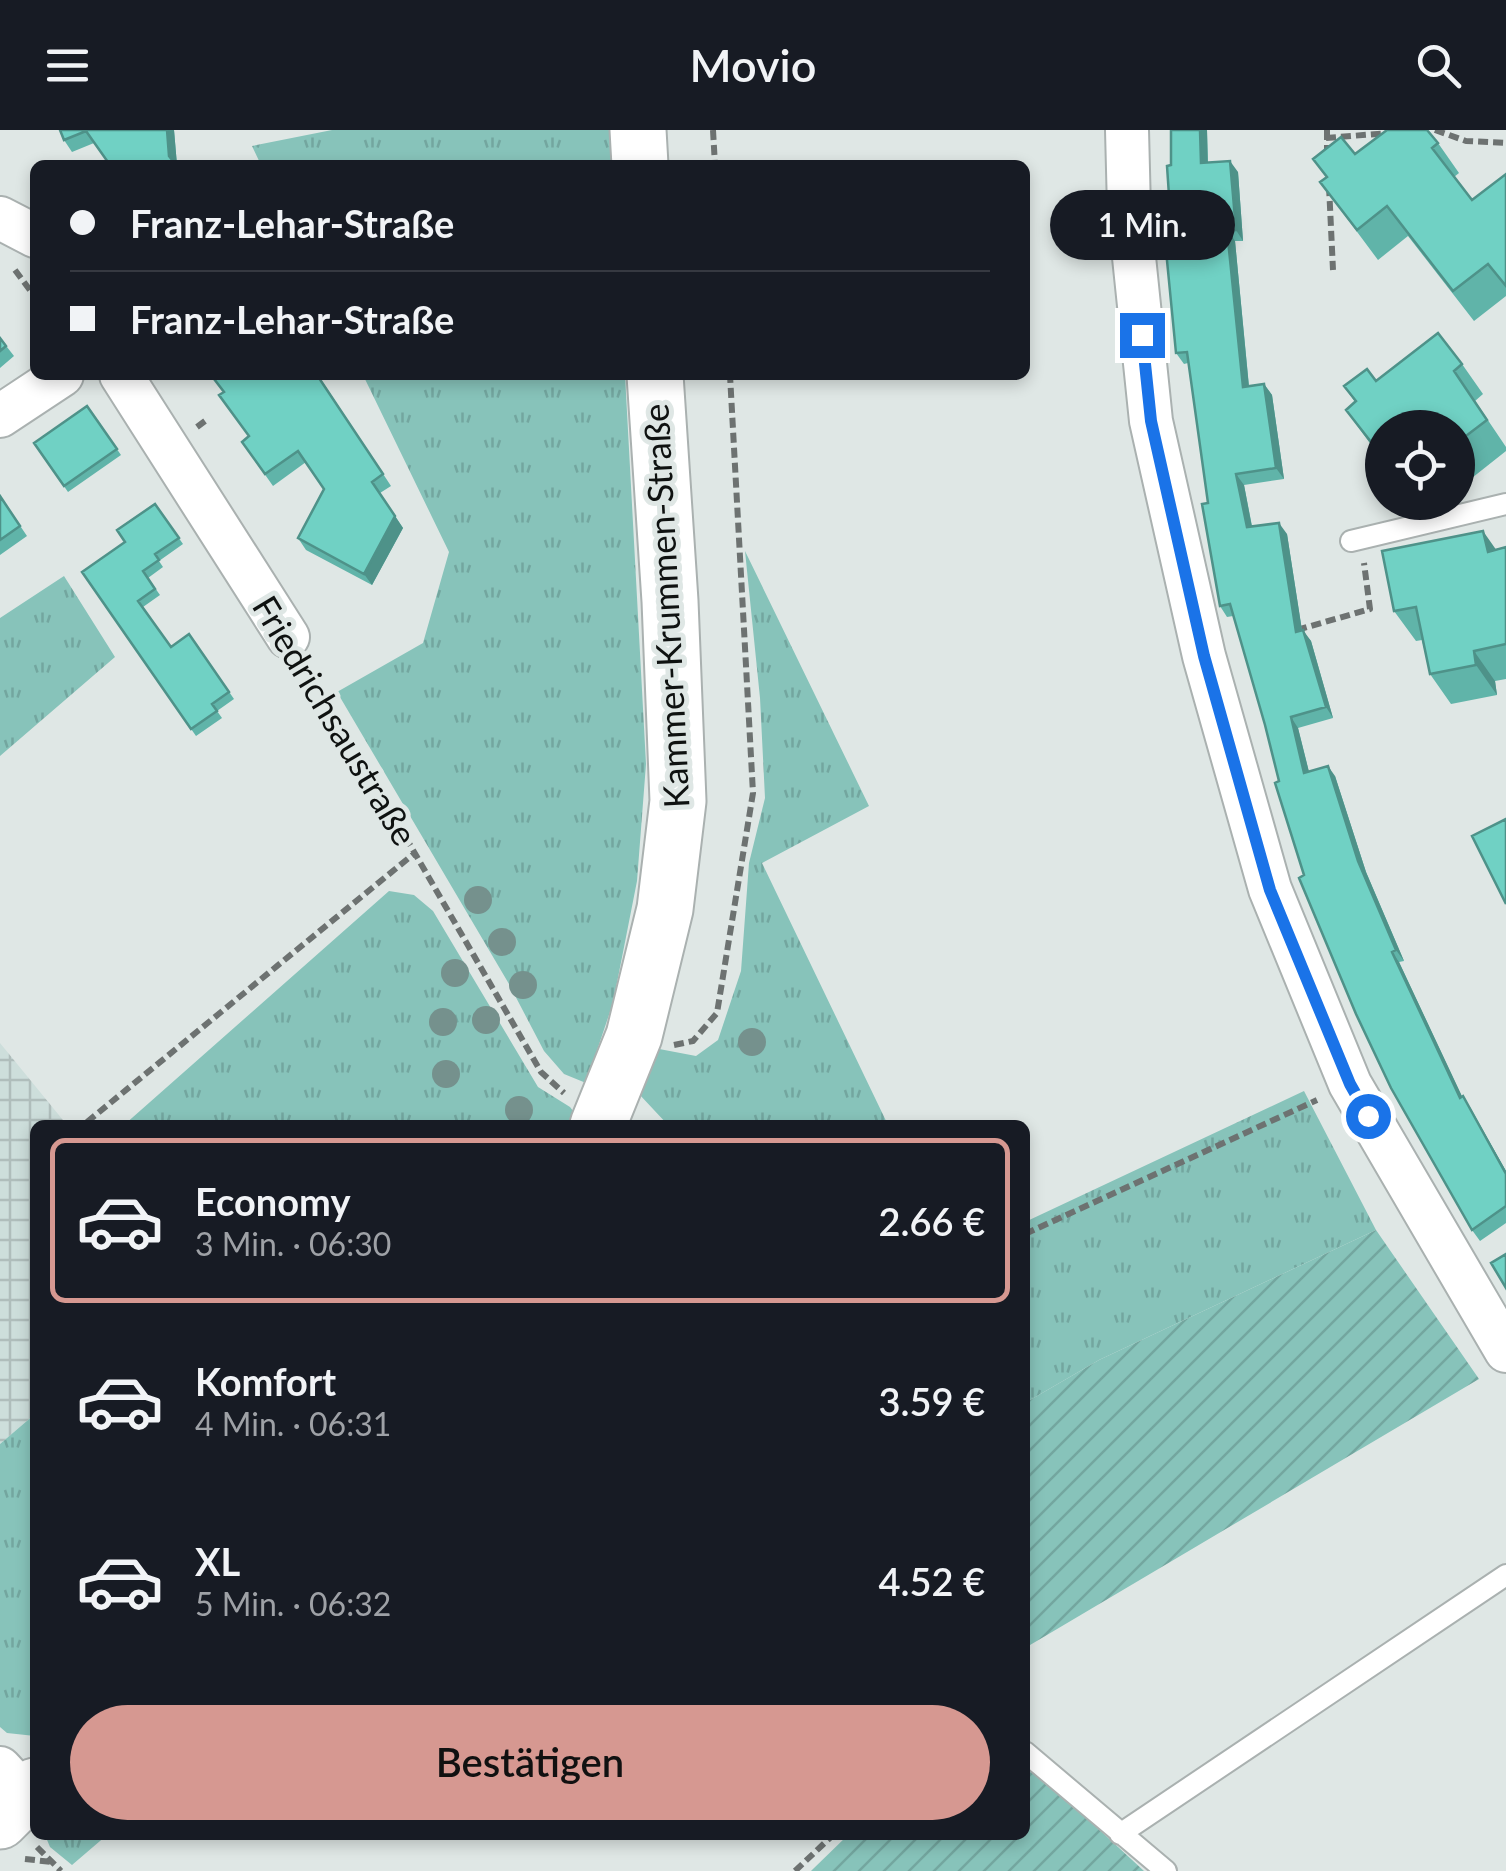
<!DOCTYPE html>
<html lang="de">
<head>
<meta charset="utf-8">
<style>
  :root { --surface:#171b24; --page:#20242c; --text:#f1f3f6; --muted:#9ea1a6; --line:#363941; --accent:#d69891 }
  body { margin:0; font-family:Lato,sans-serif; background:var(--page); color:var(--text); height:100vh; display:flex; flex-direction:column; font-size:38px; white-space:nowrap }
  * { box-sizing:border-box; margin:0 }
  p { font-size:32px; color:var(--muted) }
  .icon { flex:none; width:55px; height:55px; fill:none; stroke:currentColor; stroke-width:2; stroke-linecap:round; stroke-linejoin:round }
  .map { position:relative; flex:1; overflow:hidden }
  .side { position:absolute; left:30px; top:990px; width:1000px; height:720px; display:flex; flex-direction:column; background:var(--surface); border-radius:15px; box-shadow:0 5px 15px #0003 }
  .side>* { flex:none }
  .top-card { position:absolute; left:30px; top:30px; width:1000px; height:220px; border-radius:15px; box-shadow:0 5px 15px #0003; display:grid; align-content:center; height:220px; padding:0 40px; background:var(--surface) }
  .tools { position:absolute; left:1365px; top:280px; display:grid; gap:20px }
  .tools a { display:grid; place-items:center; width:110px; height:110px; border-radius:50%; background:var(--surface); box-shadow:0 5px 15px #0003; font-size:50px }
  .end { position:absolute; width:45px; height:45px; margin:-22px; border:12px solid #1a73e8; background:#fff; box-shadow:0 0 0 5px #fff }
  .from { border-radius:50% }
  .bubble { position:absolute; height:70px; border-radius:35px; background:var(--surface); box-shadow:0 5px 15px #0003; font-size:32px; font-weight:600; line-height:70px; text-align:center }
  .top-card b { display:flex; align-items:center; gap:35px; height:95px; font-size:38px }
  .top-card b+b { border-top:2px solid var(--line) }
  .top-card i { width:25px; height:25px; background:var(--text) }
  ul { padding:18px 0 0; list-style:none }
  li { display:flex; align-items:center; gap:30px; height:165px; margin:0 20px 15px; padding:0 20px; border:5px solid transparent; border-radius:15px }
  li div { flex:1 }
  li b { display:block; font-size:38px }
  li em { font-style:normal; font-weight:600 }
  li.on { border-color:var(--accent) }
  li>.icon { width:90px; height:90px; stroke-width:1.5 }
  .action { display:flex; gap:20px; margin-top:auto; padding:20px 40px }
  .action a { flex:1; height:115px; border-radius:60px; background:var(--accent); color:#111; font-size:40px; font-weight:600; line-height:115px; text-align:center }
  header { display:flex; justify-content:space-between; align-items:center; height:130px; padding:0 40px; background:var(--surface); font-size:45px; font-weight:600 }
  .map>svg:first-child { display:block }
</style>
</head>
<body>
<header><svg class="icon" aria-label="menu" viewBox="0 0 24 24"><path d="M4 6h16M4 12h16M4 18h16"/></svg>Movio<svg class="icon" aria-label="search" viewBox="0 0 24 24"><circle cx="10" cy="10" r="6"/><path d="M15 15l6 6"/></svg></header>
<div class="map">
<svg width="1506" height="1741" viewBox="0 0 1506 1741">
  <defs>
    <pattern id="industrial-grid" width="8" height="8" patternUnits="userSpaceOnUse" patternTransform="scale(2.5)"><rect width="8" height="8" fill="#cddedb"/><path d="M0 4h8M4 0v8" fill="none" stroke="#afbdbb"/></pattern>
    <pattern id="grass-tufts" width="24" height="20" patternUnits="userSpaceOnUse" patternTransform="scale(2.5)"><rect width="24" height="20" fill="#87c3ba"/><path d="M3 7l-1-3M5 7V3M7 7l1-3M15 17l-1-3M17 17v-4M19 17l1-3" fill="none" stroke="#73a69f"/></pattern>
    <pattern id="garden-furrows" width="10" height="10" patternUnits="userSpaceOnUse" patternTransform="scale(2.5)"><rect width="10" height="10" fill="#87c3ba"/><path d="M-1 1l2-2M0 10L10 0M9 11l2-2" fill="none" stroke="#73a69f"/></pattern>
  </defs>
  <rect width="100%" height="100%" fill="#dfe7e5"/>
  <path fill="url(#industrial-grid)" d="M0 913 67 995H35V1284L0 1314Z"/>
  <path fill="url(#grass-tufts)" d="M332 0H611L613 35H261L252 16Z
    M363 245H625L646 634 637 751 613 873 586 953 564 944 544 921 509 854 337 562 423 513 449 422Z
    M745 421 869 676 762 733 888 995H668L639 964 654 918 696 926 718 910 741 841 749 733 765 668 760 568Z
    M64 446 115 527 0 626V488Z
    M389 761 414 765 433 781 538 957 570 977 581 991 579 995H124Z
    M1304 961 1376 1100 1099 1230 1025 1273V1092Z
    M35 1284V1606L7 1603 0 1597V1314Z
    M45 1705H107L72 1735 50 1717Z"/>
  <path fill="url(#garden-furrows)" d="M1376 1100 1479 1249 1025 1518V1273L1099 1230Z
    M1025 1631 1144 1741H811L848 1705H1025Z"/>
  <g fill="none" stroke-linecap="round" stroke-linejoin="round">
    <defs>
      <path id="lane" d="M1351 411 1506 374
        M1025 1622 1166 1741
        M1120 1704 1506 1445"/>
      <path id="street" d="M1127 0 1129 79 1151 291 1204 526 1270 759 1350 954 1506 1221
        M0 88 35 106
        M121 245 288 507
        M0 286 62 245
        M0 1638 26 1666"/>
      <path id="secondary" d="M638 0 640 35
        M598 995 634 906 665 779 678 671 670 471 655 245
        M0 1691 35 1656"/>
    </defs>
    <use href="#lane" stroke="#aab1b0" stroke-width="24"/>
    <use href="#street" stroke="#aab1b0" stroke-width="46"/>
    <use href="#secondary" stroke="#aab1b0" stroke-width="59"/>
    <path stroke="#6d7271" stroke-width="6" stroke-dasharray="10 5" stroke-linecap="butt" d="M713 0 715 35
      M1327 0V24
      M1435 0 1466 11 1506 13
      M1326 8 1389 3
      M1329 56 1333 140
      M15 140 35 167
      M197 297 209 288
      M1297 500 1370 479 1364 433
      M308 538 541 942 564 963
      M674 915 693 911 717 883 753 663 730 245
      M87 992 416 722
      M1025 1104 1317 970
      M37 1717 61 1741
      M25 1729 52 1732
      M795 1741 833 1705"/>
    <use href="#lane" stroke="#fff" stroke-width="20"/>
    <use href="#street" stroke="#fff" stroke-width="42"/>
    <use href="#secondary" stroke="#fff" stroke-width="55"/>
  </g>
  <g fill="#75918d">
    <circle cx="478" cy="770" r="14"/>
    <circle cx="502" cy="812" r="14"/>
    <circle cx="455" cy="843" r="14"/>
    <circle cx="523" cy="855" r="14"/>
    <circle cx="486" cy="890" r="14"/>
    <circle cx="443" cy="892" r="14"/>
    <circle cx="752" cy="912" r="14"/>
    <circle cx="446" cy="944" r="14"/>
    <circle cx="519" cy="980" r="14"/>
  </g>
  <path fill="#60b4a9" d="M60 0H174L177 35H110L94 13 72 22 64 10Z
    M1207 0 1208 33 1238 42 1243 111H1235L1249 256 1264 254 1272 265 1284 349 1244 355 1252 396 1287 404 1302 501 1311 511 1333 588 1298 598 1309 642 1335 646 1366 742 1404 831 1399 832 1462 967 1470 977 1506 1041V1093L1480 1111 1472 1100 1304 745 1265 595 1233 486 1227 487 1220 476 1208 373 1188 233 1184 234 1176 223 1172 110 1171 35Z
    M1438 13 1459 43 1454 47 1472 70 1506 44V166L1474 191 1408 106 1378 130 1320 52 1326 47 1313 29Z
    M0 208 14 226 0 238Z
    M1462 234 1483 264 1475 271 1506 317V321L1458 359V298H1382V330L1346 280 1355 272 1344 256Z
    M318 245 391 356 380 363 403 398 372 455 306 420 298 408 324 359 306 332 273 356 242 312 249 307 223 262Z
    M87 276 121 325 68 362 34 313Z
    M0 366 27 406 0 425Z
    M155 374 183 414 159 431 163 437 148 448 160 465 143 477 171 517 189 504 234 569 217 581 222 588 196 606 82 442 125 412Z
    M1506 417V549L1495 551 1497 565 1451 574 1430 544 1422 510 1416 511 1394 481 1496 420Z"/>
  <path fill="#4e9289" d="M167 0H174L177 35 169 26Z
    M1200 0H1207L1208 44 1201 33Z
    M1230 31 1238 42 1243 111 1236 100Z
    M1227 100 1235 111 1250 268 1243 257Z
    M1264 254 1272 265 1284 349 1276 338Z
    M1236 344 1244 355 1254 408 1247 397Z
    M372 352 403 398 372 455 364 444Z
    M1279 393 1287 404 1304 513 1296 502Z
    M1483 401 1504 431 1488 422Z
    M1303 500 1311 511 1333 588 1326 577Z
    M1474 521 1495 551 1497 565 1476 535Z
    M1291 587 1298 598 1312 654 1304 643Z
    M1328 636 1335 646 1366 742 1404 831 1396 820 1358 731Z
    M1392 822 1399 832 1468 979 1460 968Z
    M1463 966 1506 1041V1044Z"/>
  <path fill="#70d1c4" stroke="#4e9289" stroke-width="2.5" d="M60 0H167L169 26 176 35H110L86 1 64 10Z
    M1171 0H1200L1201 33 1230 31 1236 100H1227L1243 257 1264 254 1276 338 1236 344 1247 397 1279 393 1296 502 1303 500 1326 577 1291 587 1304 643 1328 636 1358 731 1396 820 1392 822 1460 968 1463 966 1506 1044V1076L1472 1100 1391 958 1356 884 1299 748 1304 745 1275 653 1279 651 1265 595 1230 474 1220 476 1202 374 1208 373 1187 222 1176 223 1165 110H1172L1167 36 1171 35Z
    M1387 0H1427L1438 13 1432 18 1472 70 1506 44V156L1488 134 1453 161 1387 76 1357 100 1320 52 1327 47 1313 29 1341 7 1355 24Z
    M1438 203 1462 234 1454 241 1487 290 1458 312V298H1382V326L1346 280 1356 271 1344 256 1367 239 1376 251Z
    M0 208 6 216 0 221Z
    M211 245H317L383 344 372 352 395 386 364 444 298 408 324 359 298 321 265 344 242 312 249 306 219 265 224 262Z
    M87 276 117 319 64 356 34 313Z
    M0 366 20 396 0 410Z
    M155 374 179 408 155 424 159 430 143 441 155 459 138 471 171 517 189 504 229 562 212 574 217 581 191 599 82 442 125 412 117 400Z
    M1483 401 1488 422 1506 417V514L1474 521 1476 535 1430 544 1416 477 1394 481 1382 421Z
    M1506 689V774L1472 706Z
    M1506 1124V1158L1491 1133Z"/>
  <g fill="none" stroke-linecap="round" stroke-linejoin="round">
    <path stroke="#1a73e8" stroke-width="12" d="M1142 205 1151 291 1204 526 1270 760 1350 954 1368 986"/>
  </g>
  <g text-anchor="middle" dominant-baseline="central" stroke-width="10" stroke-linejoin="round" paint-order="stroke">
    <g font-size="35" fill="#0f1211" stroke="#dfe7e5">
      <text transform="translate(665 476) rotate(-93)">Kammer-Krummen-Straße</text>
      <text transform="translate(336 590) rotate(59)">Friedrichsaustraße</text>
    </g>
  </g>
</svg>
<div class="tools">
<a><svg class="icon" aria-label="locate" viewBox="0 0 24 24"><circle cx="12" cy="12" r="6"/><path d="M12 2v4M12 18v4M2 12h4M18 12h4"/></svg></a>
</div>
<i class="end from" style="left:1368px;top:986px"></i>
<i class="end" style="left:1142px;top:205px"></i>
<div class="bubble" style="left:1050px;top:60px;width:185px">1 Min.</div>
<div class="top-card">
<b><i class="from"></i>Franz-Lehar-Straße</b>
<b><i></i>Franz-Lehar-Straße</b>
</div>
<section class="side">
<ul>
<li class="on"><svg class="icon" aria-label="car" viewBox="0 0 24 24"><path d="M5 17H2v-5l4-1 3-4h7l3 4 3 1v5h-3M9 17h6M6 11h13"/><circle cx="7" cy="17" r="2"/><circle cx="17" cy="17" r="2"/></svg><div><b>Economy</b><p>3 Min. · 06:30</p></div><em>2.66 €</em></li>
<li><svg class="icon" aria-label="car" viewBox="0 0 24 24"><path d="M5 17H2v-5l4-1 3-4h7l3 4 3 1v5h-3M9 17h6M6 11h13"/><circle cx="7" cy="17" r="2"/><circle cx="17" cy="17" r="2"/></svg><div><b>Komfort</b><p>4 Min. · 06:31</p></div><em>3.59 €</em></li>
<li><svg class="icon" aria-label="car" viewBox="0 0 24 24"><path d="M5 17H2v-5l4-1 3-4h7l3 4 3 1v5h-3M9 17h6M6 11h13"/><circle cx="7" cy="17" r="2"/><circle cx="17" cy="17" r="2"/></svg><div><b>XL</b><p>5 Min. · 06:32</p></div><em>4.52 €</em></li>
</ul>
<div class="action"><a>Bestätigen</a></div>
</section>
</div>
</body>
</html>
